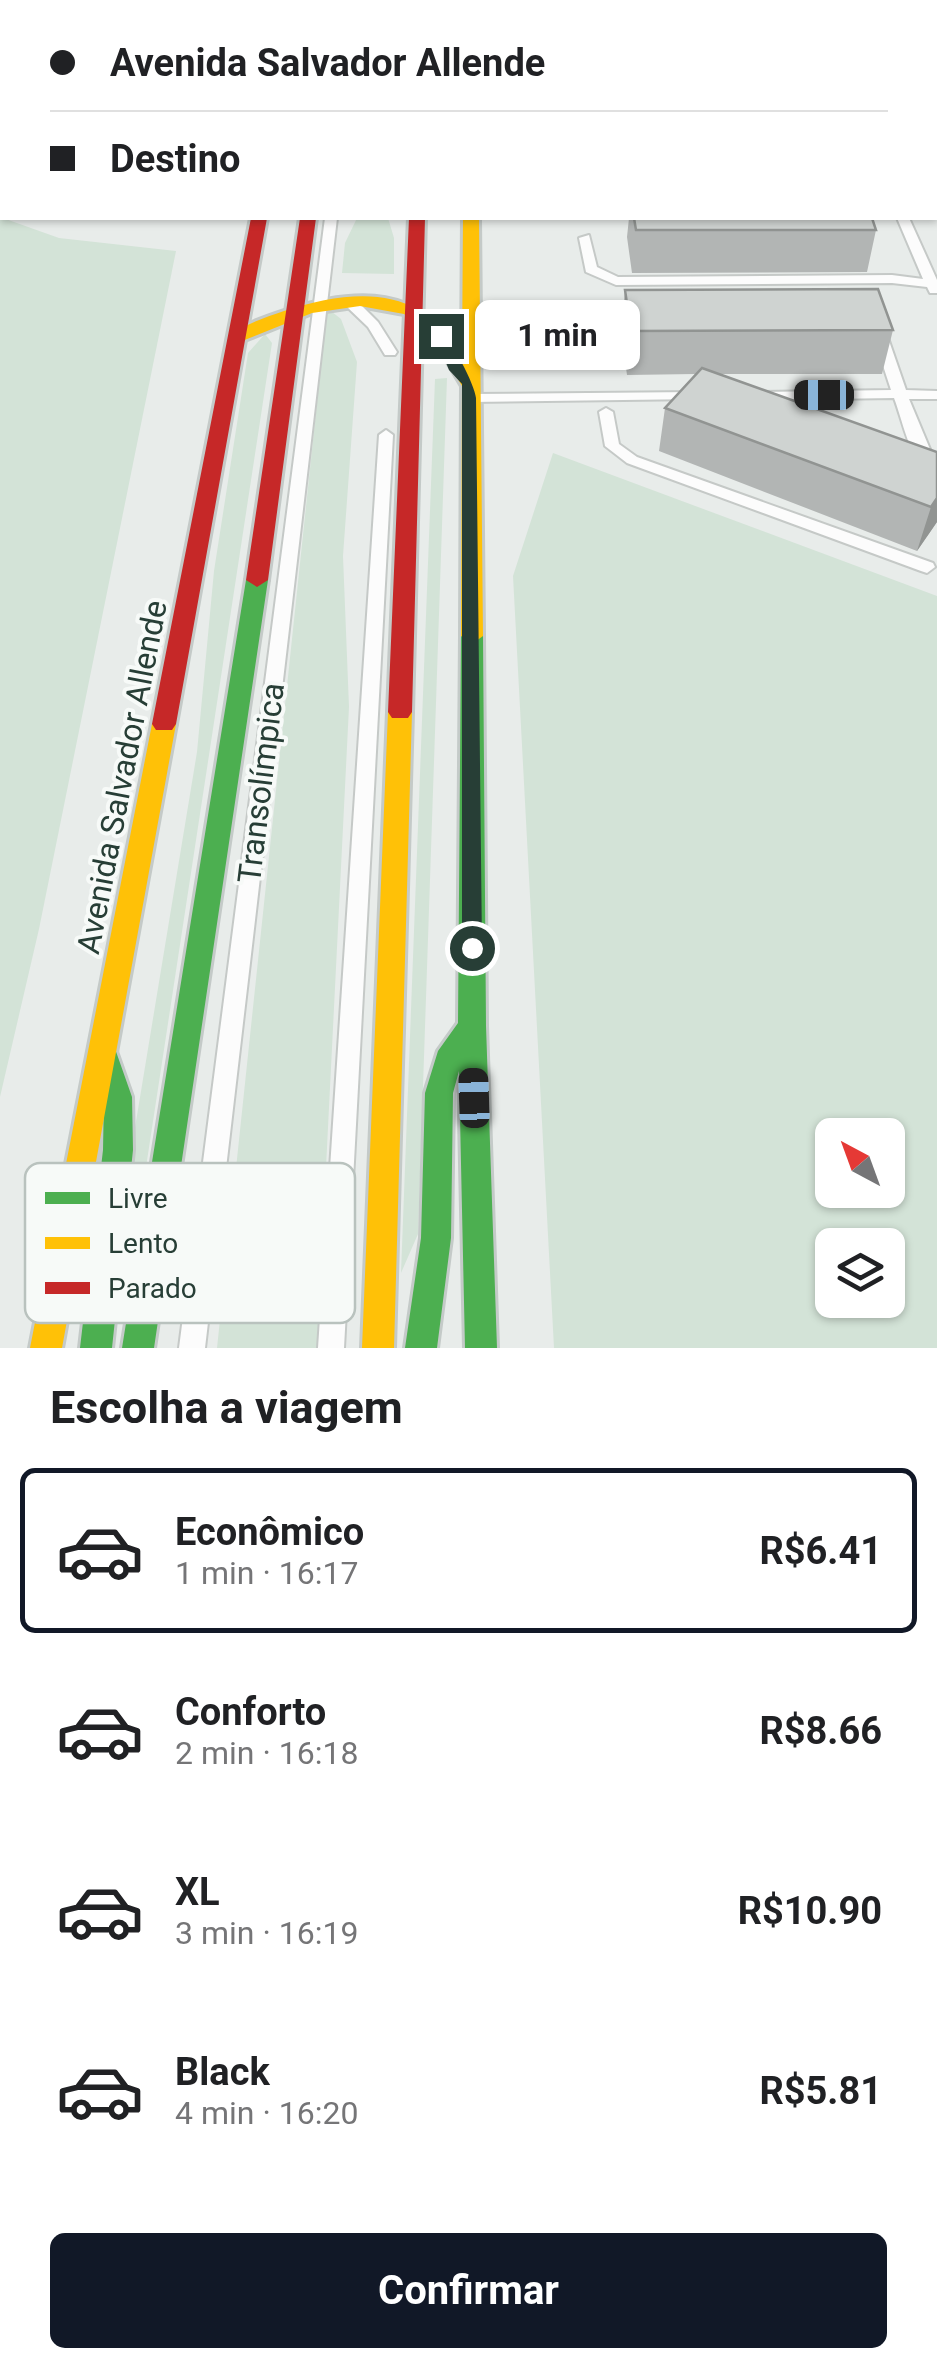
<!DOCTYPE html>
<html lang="pt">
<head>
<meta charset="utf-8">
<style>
  :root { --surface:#fff; --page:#f6f6f6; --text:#202124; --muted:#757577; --line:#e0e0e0; --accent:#111827 }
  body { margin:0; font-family:Roboto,sans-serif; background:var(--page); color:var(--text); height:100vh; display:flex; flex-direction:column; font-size:38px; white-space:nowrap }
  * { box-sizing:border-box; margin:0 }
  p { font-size:32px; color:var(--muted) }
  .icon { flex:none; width:55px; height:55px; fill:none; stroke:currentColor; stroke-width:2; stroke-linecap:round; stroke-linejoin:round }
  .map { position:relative; height:1348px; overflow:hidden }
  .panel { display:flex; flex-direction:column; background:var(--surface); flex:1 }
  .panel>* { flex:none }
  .guide { position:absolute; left:0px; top:0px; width:938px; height:220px; box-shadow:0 2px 8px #0004; display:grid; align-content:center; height:220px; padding:0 50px; background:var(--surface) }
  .needle { width:65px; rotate:319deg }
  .fabs { position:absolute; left:815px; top:1118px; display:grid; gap:20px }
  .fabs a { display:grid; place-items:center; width:90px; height:90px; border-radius:15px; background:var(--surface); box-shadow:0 2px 8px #0004; font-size:50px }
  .end { position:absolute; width:45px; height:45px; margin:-22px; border:12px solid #273e36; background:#fff; box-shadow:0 0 0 5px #fff }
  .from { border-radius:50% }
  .bubble { position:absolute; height:70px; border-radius:15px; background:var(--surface); box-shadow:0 2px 8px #0004; font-size:32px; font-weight:700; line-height:70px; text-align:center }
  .car { position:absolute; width:30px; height:60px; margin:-30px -15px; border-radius:12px; box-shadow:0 0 8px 2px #0007; background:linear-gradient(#222 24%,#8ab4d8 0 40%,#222 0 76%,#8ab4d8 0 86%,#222 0) }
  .guide b { display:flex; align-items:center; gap:35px; height:95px; font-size:38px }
  .guide b+b { border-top:2px solid var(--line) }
  .guide i { width:25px; height:25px; background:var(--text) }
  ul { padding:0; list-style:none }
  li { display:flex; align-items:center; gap:30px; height:165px; margin:0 20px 15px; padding:0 30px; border:5px solid transparent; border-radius:15px }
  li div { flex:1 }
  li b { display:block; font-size:38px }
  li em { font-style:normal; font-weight:700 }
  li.on { border-color:var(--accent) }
  li>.icon { width:90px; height:90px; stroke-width:1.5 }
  h2 { padding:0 50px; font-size:45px; line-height:120px }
  .cta { display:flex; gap:20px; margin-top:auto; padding:20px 50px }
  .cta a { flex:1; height:115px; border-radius:15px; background:var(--accent); color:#fff; font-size:40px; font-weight:700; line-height:115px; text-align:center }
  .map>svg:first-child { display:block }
</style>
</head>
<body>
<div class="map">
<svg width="937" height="1348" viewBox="0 0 937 1348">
  <rect width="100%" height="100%" fill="#e8ecea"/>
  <path fill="#d3e3d7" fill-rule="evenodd" d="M0 217 59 238 176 251 39 929 0 1097Z
    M357 218H388L394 238V274L342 273 345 243Z
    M327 308 341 319 357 362 343 556 349 707 317 1348H217Z
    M265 334 272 343 137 1226 128 1170 197 752 214 571 248 353Z
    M447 378 418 1234 401 1273 435 379Z
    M553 453 937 596V1348H554L513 576ZM832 1135H888V1190H832ZM832 1245H888V1300H832Z"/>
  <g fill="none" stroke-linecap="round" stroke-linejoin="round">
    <defs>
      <path id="lane" d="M67 0H82L83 2H70Z
        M291 0H303L304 1 290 2Z
        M351 0H361V2H351Z
        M406 0H416V2H406Z
        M644 0H654V2H644Z
        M935 79H937V86H935Z
        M937 192V200L935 201V193Z
        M325 218H337L205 1348H179Z
        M897 218H909L937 280V293H930L927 287 892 283 616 285 586 272 579 238 589 235 597 267 618 277 892 275 923 279Z
        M350 298 355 299 378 322 397 352 395 355H385L368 327 345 305V299Z
        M471 310 645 312 652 316 645 320 466 317 464 314Z
        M880 331 887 335 906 390 937 391V399H909L937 466V481C911 468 904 424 894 398L756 400 749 396 756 392 891 390 873 335Z
        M695 392 702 396 700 399 471 402 464 398 471 394Z
        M606 408 613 412 619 444 637 457 933 563 935 567 927 573 921 571 627 463 605 446 599 412Z
        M386 430 393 435 344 1348H318L379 435Z"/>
      <path id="fast" d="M333 0H345V2H333Z
        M257 573 268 580 154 1348H122L246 580Z
        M472 628 483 636 486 1026 497 1348H465L459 1071 453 1093 451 1238 437 1348H405L421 1238 425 1093 438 1051 458 1023 461 636Z
        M103 1039 113 1043 132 1097 133 1150 112 1348H80L103 1150 104 1097 89 1052 93 1043Z"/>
      <path id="slow" d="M463 0H475V2H463Z
        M463 218H479L483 636 472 644 461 636 462 386 431 334 404 314 360 306 312 313 237 343 228 338C242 325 266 317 284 311 355 288 424 284 462 358Z
        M400 703 408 706 412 712 394 1348H362L388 712 392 706Z
        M164 715 172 718 176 724 62 1348H30L152 724 156 718Z"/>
      <path id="jam" d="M251 218H267L176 724 172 730H156L152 724Z
        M300 218H316L268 580 257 587 246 580Z
        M409 218H425L412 712 408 718H392L388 712Z"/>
    </defs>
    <use href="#lane" stroke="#c5c9c7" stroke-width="4"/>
    <use href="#fast" stroke="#c4cac8" stroke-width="6"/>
    <use href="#slow" stroke="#c4cac8" stroke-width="6"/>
    <use href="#jam" stroke="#c4cac8" stroke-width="6"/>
    <use href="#lane" fill="#fcfcfc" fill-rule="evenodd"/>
    <use href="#fast" fill="#4caf50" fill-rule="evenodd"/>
    <use href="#slow" fill="#ffc107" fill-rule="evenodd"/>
    <use href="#jam" fill="#c62828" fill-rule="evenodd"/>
  </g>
  <path fill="#b2b5b4" d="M105 0H226L227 2H111Z
    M659 0H711L710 2H659Z
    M937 10V68L935 67V11Z
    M2 108V175L0 174V110Z
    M629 218H872L876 230 867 272 632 273 627 237Z
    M625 290 893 330 882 374H720L937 452V522L917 551 659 451 665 408 695 374 627 375 621 332Z"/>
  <path fill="#919492" d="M178 0H226L227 2H178Z
    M937 498V522L917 551 931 507Z"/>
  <path fill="#cfd3d1" stroke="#919492" stroke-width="2.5" d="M2 108V139L0 138V110Z
    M634 218H872L876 230H636Z
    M878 289 893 330 631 331 625 290Z
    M702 368 937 452V498L931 507 665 408Z"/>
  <path fill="#273e36" d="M441 332C451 339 475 385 476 398L482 948 472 956 462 948V384L449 370 435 336Z"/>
  <g text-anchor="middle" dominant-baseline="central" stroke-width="8" stroke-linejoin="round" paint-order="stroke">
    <g font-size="32" fill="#273e36" stroke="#f7faf8">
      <text transform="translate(122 777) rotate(-79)">Avenida Salvador Allende</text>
      <text transform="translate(261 783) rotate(-83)">Transolímpica</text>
    </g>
  </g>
  <rect x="25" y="1163" width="330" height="160" rx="15" fill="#f7faf8" stroke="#b9c2be" stroke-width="2.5"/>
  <rect x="45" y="1192" width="45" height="12" fill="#4caf50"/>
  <rect x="45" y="1237" width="45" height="12" fill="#ffc107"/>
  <rect x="45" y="1282" width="45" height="12" fill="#c62828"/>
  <g font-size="28" fill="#273e36">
    <text x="108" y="1208">Livre</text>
    <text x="108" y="1253">Lento</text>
    <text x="108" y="1298">Parado</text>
  </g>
</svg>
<div class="fabs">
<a><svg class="needle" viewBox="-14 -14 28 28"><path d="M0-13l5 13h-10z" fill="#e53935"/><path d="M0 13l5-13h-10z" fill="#757577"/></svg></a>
<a><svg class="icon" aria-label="layers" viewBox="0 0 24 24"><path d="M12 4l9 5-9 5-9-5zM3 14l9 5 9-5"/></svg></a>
</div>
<i class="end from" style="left:472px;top:948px"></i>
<i class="end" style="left:441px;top:336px"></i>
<div class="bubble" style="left:475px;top:300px;width:165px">1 min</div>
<i class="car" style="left:824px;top:395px;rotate:270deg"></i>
<i class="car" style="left:474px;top:1098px;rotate:358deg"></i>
<div class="guide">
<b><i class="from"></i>Avenida Salvador Allende</b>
<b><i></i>Destino</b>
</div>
</div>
<section class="panel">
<h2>Escolha a viagem</h2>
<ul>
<li class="on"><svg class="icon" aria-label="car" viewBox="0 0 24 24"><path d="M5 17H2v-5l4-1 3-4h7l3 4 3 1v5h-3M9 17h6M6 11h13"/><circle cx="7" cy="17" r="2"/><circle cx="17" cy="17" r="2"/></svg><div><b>Econômico</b><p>1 min · 16:17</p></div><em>R$6.41</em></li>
<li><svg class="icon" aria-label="car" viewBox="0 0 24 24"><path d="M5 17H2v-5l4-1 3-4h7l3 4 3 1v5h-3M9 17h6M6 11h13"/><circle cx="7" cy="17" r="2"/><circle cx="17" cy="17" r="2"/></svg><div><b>Conforto</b><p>2 min · 16:18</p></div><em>R$8.66</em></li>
<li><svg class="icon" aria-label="car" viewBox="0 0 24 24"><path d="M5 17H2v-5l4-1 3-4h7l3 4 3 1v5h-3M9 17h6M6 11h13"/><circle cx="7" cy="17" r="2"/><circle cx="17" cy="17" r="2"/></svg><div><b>XL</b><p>3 min · 16:19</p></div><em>R$10.90</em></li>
<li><svg class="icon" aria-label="car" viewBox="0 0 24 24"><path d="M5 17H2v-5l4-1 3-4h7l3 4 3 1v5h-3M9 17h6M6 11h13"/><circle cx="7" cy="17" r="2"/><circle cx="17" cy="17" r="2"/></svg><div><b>Black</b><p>4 min · 16:20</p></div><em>R$5.81</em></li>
</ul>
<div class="cta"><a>Confirmar</a></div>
</section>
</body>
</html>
